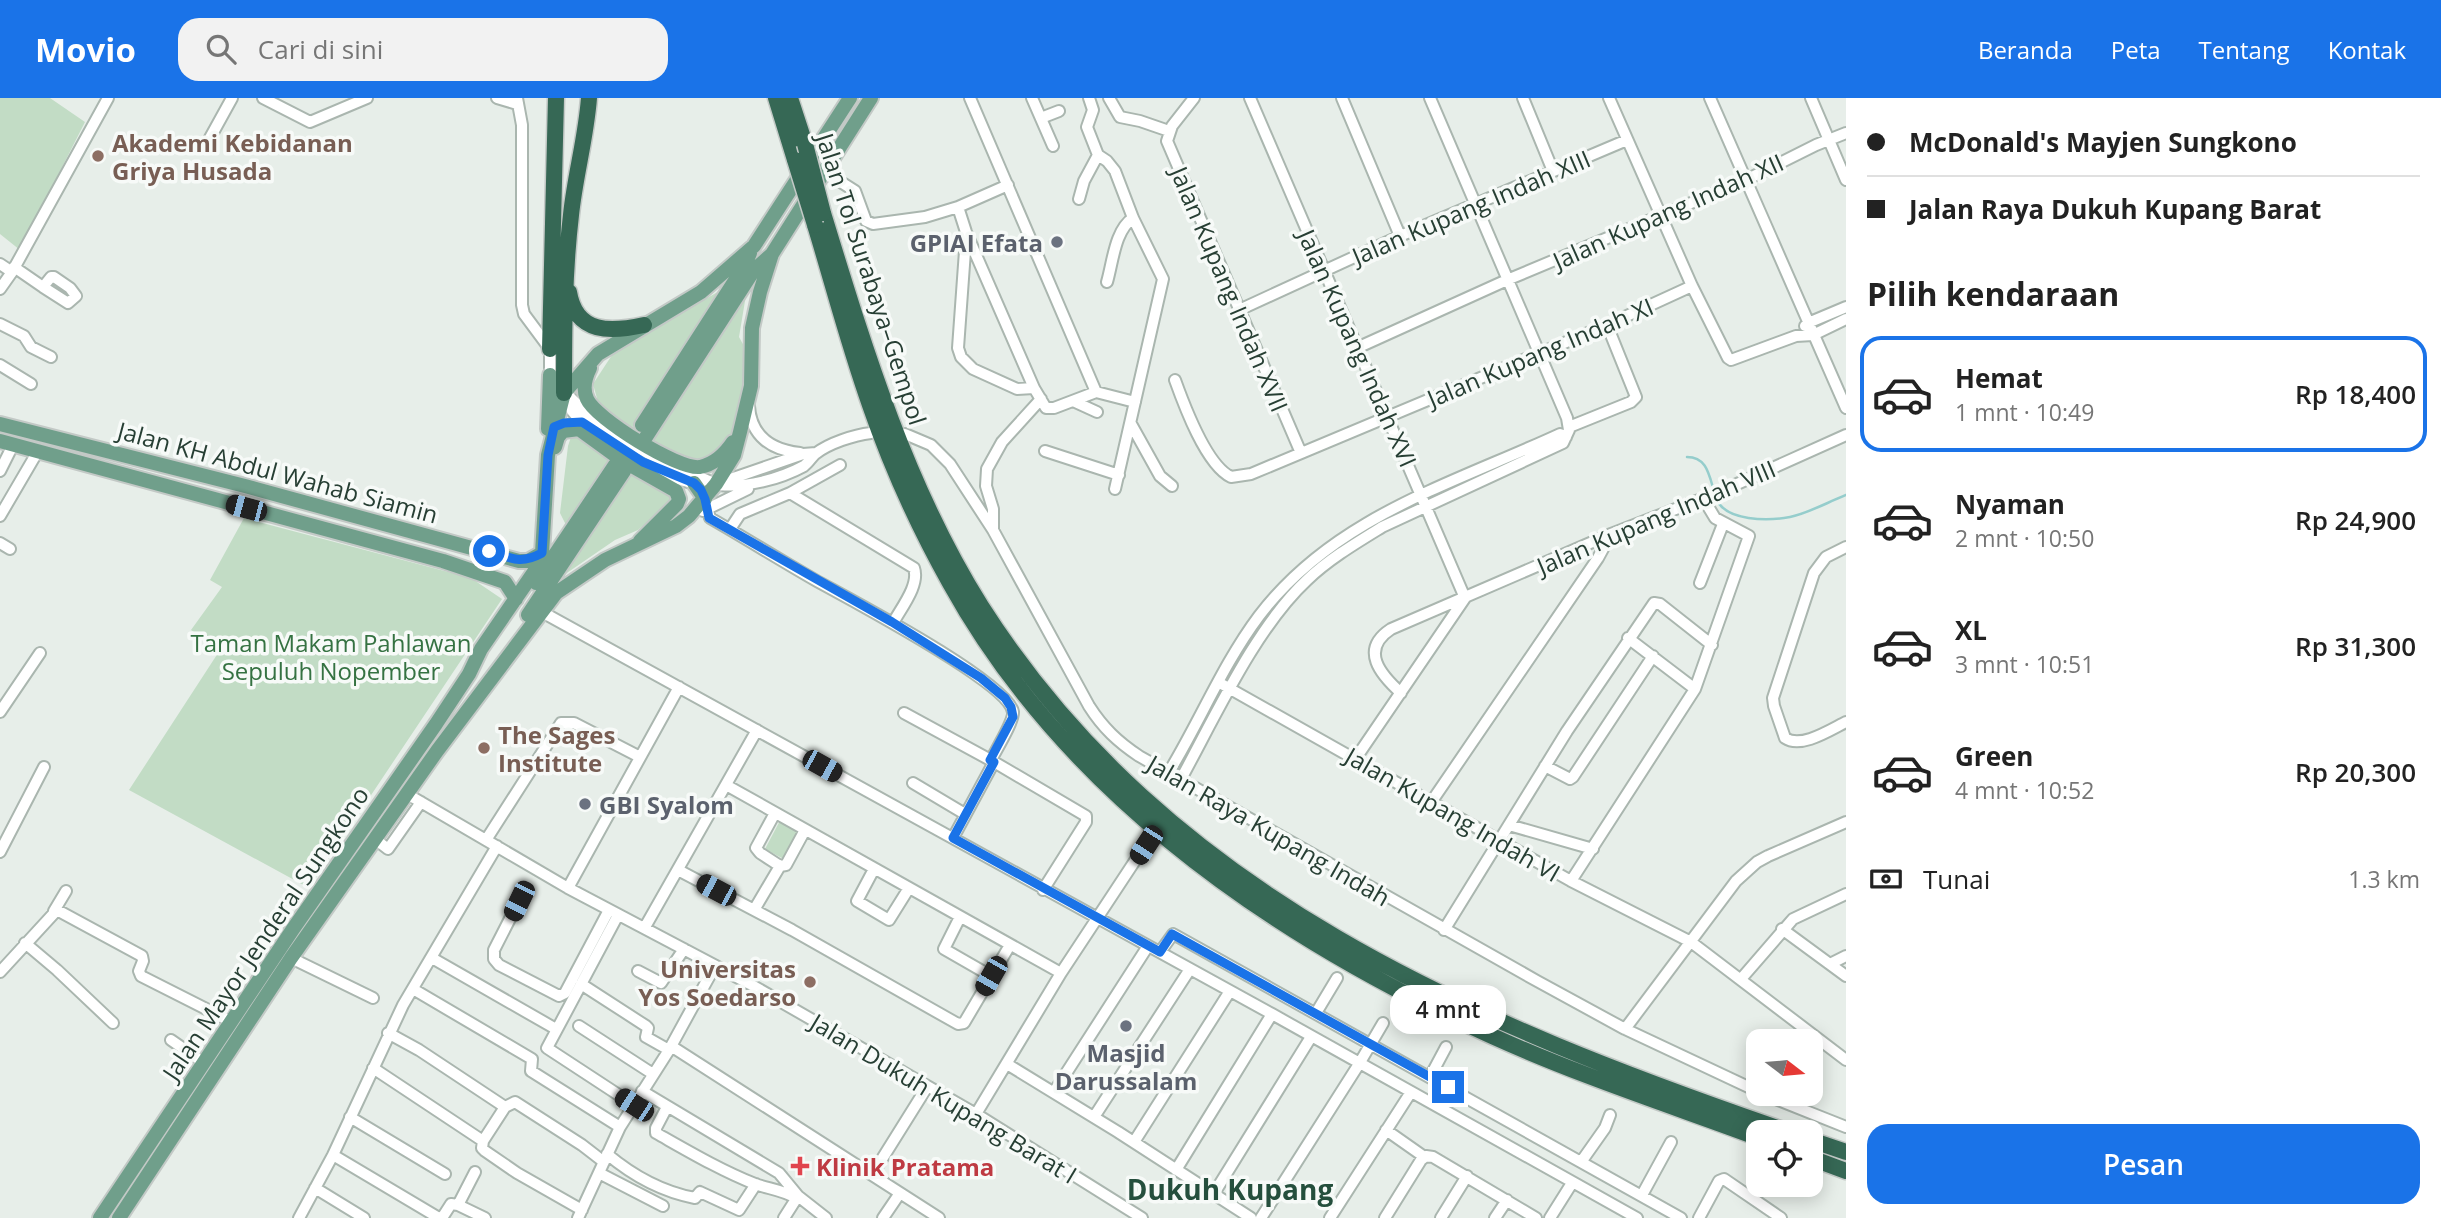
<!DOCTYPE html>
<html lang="id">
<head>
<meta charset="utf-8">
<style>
  :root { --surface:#fff; --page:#f2f2f2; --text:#222; --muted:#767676; --line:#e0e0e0; --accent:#1a73e8 }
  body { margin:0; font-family:"Open Sans",sans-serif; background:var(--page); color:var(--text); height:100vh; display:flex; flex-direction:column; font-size:26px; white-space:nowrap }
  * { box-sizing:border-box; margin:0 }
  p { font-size:23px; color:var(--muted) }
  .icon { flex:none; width:38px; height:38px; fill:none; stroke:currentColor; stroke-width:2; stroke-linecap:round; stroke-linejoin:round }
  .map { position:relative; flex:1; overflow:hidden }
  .panel { display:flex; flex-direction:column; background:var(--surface); width:595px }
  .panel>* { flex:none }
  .hud { display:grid; align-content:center; height:154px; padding:0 21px; background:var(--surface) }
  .needle { width:46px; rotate:106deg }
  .controls { position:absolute; left:1746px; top:931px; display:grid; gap:14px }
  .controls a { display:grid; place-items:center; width:77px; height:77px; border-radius:14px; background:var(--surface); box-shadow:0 4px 18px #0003; font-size:35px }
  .end { position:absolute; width:32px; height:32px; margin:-16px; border:9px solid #1a73e8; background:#fff; box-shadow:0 0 0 4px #fff }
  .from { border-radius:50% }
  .bubble { position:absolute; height:49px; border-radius:21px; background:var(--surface); box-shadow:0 4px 18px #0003; font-size:23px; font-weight:600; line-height:49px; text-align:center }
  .car { position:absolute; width:21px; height:42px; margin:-21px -10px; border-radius:9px; box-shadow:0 0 5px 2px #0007; background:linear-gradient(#222 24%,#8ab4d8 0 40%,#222 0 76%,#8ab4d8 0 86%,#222 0) }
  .hud b { display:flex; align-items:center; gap:24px; height:66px; font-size:26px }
  .hud b+b { border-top:2px solid var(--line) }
  .hud i { width:18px; height:18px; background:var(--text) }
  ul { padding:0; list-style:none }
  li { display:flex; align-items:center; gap:21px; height:116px; margin:0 14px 10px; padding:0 7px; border:4px solid transparent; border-radius:21px }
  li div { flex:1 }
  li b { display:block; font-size:26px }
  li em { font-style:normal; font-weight:600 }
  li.on { border-color:var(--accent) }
  li>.icon { width:63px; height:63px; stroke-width:1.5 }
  h2 { padding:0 21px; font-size:32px; line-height:84px }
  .pay { display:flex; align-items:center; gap:18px; height:77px; padding:0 21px; font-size:26px }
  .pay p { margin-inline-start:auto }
  .action { display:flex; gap:14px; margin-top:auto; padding:14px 21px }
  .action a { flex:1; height:80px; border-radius:21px; background:var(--accent); color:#fff; font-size:28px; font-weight:600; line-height:80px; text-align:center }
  header { display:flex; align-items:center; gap:42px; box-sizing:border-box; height:98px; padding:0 35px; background:var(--accent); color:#fff }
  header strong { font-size:33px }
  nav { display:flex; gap:38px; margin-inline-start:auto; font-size:24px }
  .search { width:490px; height:63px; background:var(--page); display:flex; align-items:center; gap:18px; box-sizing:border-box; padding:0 24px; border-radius:21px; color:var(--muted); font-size:26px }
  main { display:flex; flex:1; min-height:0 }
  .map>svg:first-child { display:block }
</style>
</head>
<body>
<header>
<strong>Movio</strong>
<div class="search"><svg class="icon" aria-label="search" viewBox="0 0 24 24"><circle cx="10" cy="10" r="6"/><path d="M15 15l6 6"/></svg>Cari di sini</div>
<nav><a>Beranda</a><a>Peta</a><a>Tentang</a><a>Kontak</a></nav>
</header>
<main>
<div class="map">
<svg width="1846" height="1120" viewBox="0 0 1846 1120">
  <rect width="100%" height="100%" fill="#e7eee9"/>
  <path fill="#c2dcc5" d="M0 0H50L85 24 20 152 0 136Z
    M747 191 739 239 744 248 746 263 745 283 727 350 721 357 693 365 649 343Z
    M721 192 632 330 598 304 593 286 614 254Z
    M578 335 612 358 566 427 560 415 568 348 571 339Z
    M632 370 676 394 675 407 653 419 638 432 615 442 561 479Z
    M244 420 471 480 502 501 309 790 129 692 220 552 191 532 222 489 210 482Z
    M783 717 810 732 793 766 765 751Z"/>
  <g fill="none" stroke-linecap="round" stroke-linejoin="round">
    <path stroke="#95cdcc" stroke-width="2.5" d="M1687 359C1707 359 1709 377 1714 393
      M1716 400C1725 424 1769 423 1790 419 1809 415 1828 404 1846 397"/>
    <defs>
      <path id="minor" d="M263 0 310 24 367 0
        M497 0 517 6
        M517 0 522 27V207L524 216 550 251V277C597 335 650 359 716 386L803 356 816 355
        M970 0 1096 294 1135 304
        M1032 0 1053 48
        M1089 0 1093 12 1087 29 1098 57 1107 63 1115 73 1133 120 1163 181 1115 391
        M1109 0 1120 19 1140 23 1169 33
        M1194 0 1172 28 1167 43 1301 355
        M1250 0 1465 500
        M1342 0 1400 138
        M1523 0 1553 73
        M1609 0 1692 188 1728 260 1731 262 1796 238 1813 237 1846 221
        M1710 0 1846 310
        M1811 0 1846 82
        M1041 20 1059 13
        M205 49 232 0
        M825 74 855 93 866 123 873 126 925 119 958 109 1008 87
        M1079 101 1084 83 1098 57
        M958 109 966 134 1034 290 1046 310H1054L1096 294
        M966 139 958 250 961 259 973 271 1017 291 1034 290
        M0 166 12 174
        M14 169 43 189 51 179H54L70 190 76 198 68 205 43 189
        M1107 184C1113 163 1115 132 1133 120
        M0 191 12 174 108 0
        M1239 212 1400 138 1627 42
        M0 226 24 238 31 249 51 259
        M1805 228 1808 225 1846 209
        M1359 249 1507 182 1746 82 1816 47 1846 35
        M0 267 31 286
        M1175 282C1184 307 1206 367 1231 379L1251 376 1607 227 1692 188
        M565 297 572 313 578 320C603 342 666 384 700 386
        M1073 303 1097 314
        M749 308C751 339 772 352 800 355
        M1131 326 1160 378 1172 388
        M554 329 582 324
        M1569 329 1631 304 1636 299 1607 227
        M905 336 931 347 950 366 993 432 1089 608C1103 630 1118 644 1139 658L1537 883 1625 931 1759 994
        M1045 353 1119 377
        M0 373 13 347
        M719 387C746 390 780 381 804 368 808 365 811 360 815 356 829 345 854 337 871 335
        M790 395 914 470C920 487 901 510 893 525
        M705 401 710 420C745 440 780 462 815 482 847 500 1008 584 1013 614 1014 623 996 652 991 662
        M703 413 748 391
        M0 418 38 353
        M730 431 740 416 790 395 840 367
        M993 432V411L986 388 987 371 1002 344 1041 301
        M0 445 10 451
        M1846 449 1826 459 1814 475 1773 600 1774 608 1785 640C1801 651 1830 632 1846 624
        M1700 485 1723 426
        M542 514 1272 916 1637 1120
        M1628 540 1695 591
        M1218 584 1571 783 1691 844 1846 962
        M1401 595C1381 577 1359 552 1391 531L1611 436 1717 395 1846 337
        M0 614 40 555
        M904 615 994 664 953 740
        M1356 660 1465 500
        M994 664 1086 718V724L1043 792
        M1545 668 1570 681 1573 679 1653 558
        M1169 674C1200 623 1223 566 1259 518 1334 419 1452 386 1560 336L1566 339
        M1181 681C1215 619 1256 529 1307 482 1329 461 1356 445 1382 429L1563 345 1569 332 1567 320 1430 0
        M913 685 965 716
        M726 687 1061 875
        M407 696 568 790 750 886 976 1016 1142 1120
        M1432 703 1598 460 1611 436
        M775 715 756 750 760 755 780 768 786 767 805 732
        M1509 727 1593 751
        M375 741 388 751 421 704
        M486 742 561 625H574L640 659
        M0 754 44 669
        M874 771 857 803 889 822 909 790
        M678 772 792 832 958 926 964 925 1010 847
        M1571 783 1695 591 1749 438 1715 420 1703 400
        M568 790 679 589
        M519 803 494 852V861L499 867 559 898 565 895 609 812
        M754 812 780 768
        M54 813 66 793
        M618 817 547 950 634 1007
        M960 819 944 851 991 878
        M645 829 757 632
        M1782 831 1846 878
        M1444 832 1567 633 1654 505 1660 506 1712 547
        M25 845 57 872 113 925
        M1160 854 1173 836 1681 1120
        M291 860 373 900
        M432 860 556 931
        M1830 866 1846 858
        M638 873 661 885 684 851
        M0 874 57 812 142 858 143 863 139 873 141 878 232 924
        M1741 881 1793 821 1846 796
        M581 886 646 928 648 930 646 939 669 952
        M413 891 532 961 531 973 620 1029
        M1316 915 1337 880
        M579 928 653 976
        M1625 931 1736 783 1757 764 1768 758 1846 724
        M388 935 419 952 505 1009
        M171 942 204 965
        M671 948 939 1120
        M1007 966 1118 1034 1251 1120
        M373 970 483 1043
        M1430 979 1446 949
        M642 993 779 1075 798 1098 826 1120
        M1054 994 1148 848
        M1763 996 1846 1029
        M667 1009 656 1030V1035C688 1053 720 1072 755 1086 769 1091 783 1092 796 1100
        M976 1016 1061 875 1146 746
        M350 1019 445 1076
        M1094 1019 1190 871
        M1386 1032 1423 1058
        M1134 1044 1230 893
        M607 1056C632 1077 663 1094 695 1100L700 1094 739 1112 756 1086
        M333 1057 439 1120
        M1581 1064 1605 1030 1610 1017
        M1176 1072 1272 916
        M599 1075 663 1108
        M872 1077 927 989
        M315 1090 364 1120
        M1213 1097 1311 939
        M1642 1097 1671 1044
        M458 1107 485 1120
        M582 1112 517 1075 485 1053 482 1050 483 1043 505 1009 515 1004 582 1047 604 1064
        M299 1120 333 1057 403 907 497 748
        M442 1120 451 1106 458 1107 475 1074
        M578 1120 620 1029 669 952 715 868
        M784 1120 798 1098
        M883 1120 900 1095
        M1261 1120 1359 966 1383 925
        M1330 1120 1411 994
        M1385 1120 1421 1062 1426 1058 1433 1059 1536 1120
        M1441 1120 1467 1078
        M1495 1120 1507 1102
        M1550 1120 1572 1085
        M1699 1120 1719 1083 1724 1081 1781 1120"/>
      <path id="major" d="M590 270C585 280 582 290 587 301 595 320 678 372 700 369 715 366 725 356 733 344
        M0 326 245 388 519 463H528L542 455
        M642 327 745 167 750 155
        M548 331 550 277
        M646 339 754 172 771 157
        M0 343 443 463 505 484 516 501
        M555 349 558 339 563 333 579 331 623 363 676 393 679 401 677 406 640 443
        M694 385 705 401
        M536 485 615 367
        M528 517 624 373
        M100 1120 293 831 436 626 469 576 481 551 534 474 542 455 548 357 564 295 598 256 701 194 754 148 850 0
        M119 1120 291 860 437 653 556 495 605 462 676 428 689 418 716 386 734 357 740 334 751 288 752 230 760 194 772 156 871 0"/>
      <path id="highway" d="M776 0 795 62
        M790 0 805 46
        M823 115C864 249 906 389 981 508 1167 800 1475 926 1789 1034
        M815 127C833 186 849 248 870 307 891 368 918 428 950 485 1067 697 1276 840 1492 938 1578 977 1670 1007 1759 1040
        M569 194C576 237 612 234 644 227
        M550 251 556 0
        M564 295C564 236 564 176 571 117 575 78 586 40 589 0
        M1811 1042 1846 1054
        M1811 1060 1846 1073"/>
    </defs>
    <use href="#minor" stroke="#aab6af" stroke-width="14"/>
    <use href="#major" stroke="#c3c9c6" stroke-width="18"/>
    <use href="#highway" stroke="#c3c9c6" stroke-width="19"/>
    <use href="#minor" stroke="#fff" stroke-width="10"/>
    <use href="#major" stroke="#709f8b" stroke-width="14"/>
    <use href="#highway" stroke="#366855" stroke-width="16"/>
    <defs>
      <path id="highway-bridge" d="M805 46 823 115
        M795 62 815 127"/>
    </defs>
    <use href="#highway-bridge" stroke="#c3c9c6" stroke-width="19" stroke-linecap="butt"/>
    <use href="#highway-bridge" stroke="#366855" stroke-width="16"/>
  </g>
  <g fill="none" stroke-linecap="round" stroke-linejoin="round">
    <path stroke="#1a73e8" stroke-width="9" d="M489 453C511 460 520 467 542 455L548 357 554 329 564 325 582 324 643 364 694 385 701 392 705 401 709 420 892 524 981 580 1005 600 1011 609 1013 619 990 662 994 664 953 740 1160 854 1172 836 1448 989"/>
  </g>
  <g fill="#8d6e63" stroke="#f7faf8" stroke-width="2.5">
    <circle cx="98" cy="58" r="7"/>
    <circle cx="484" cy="650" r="7"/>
    <circle cx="810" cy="884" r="7"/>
  </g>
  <g fill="#6b7280" stroke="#f7faf8" stroke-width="2.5">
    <circle cx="1057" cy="144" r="7"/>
    <circle cx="585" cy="706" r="7"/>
    <circle cx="1126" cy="928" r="7"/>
  </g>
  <path fill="#e0444e" stroke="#f7faf8" stroke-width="2.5" d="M796.5 1057.5h7v7h7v7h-7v7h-7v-7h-7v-7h7z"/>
  <g text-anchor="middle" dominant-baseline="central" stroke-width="7" stroke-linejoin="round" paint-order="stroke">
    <g font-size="24" font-weight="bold" fill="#785e54" stroke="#f7faf8" text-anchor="start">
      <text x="112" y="44">Akademi Kebidanan<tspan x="112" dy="28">Griya Husada</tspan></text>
      <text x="498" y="636">The Sages<tspan x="498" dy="28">Institute</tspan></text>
      <text x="796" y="870" text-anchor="end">Universitas<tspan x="796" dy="28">Yos Soedarso</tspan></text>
    </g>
    <g font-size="24" fill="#273f34" stroke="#f7faf8">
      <text transform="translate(1471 109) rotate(-23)">Jalan Kupang Indah XIII</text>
      <text transform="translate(1668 113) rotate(-24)">Jalan Kupang Indah XII</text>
      <text transform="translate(872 181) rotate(72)">Jalan Tol Surabaya–Gempol</text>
      <text transform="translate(1230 191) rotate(67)">Jalan Kupang Indah XVII</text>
      <text transform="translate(1358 250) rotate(66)">Jalan Kupang Indah XVI</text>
      <text transform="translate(1540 254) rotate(-23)">Jalan Kupang Indah XI</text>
      <text transform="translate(278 374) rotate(15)">Jalan KH Abdul Wahab Siamin</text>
      <text transform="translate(1656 419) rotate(-23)">Jalan Kupang Indah VIII</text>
      <text transform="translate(1453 716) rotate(30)">Jalan Kupang Indah VI</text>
      <text transform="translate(1269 732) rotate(30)">Jalan Raya Kupang Indah</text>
      <text transform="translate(265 835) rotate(-56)">Jalan Mayor Jenderal Sungkono</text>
      <text transform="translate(944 1000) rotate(31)">Jalan Dukuh Kupang Barat I</text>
    </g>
    <g font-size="24" font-weight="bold" fill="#5b616d" stroke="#f7faf8" text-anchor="end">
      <text x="1043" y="144">GPIAI Efata</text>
      <text x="599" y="706" text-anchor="start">GBI Syalom</text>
      <text x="1126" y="954" text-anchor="middle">Masjid<tspan x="1126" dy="28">Darussalam</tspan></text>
    </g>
    <g font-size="24" fill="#357242" stroke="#f7faf8">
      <text x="331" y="544">Taman Makam Pahlawan<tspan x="331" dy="28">Sepuluh Nopember</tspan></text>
    </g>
    <g font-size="24" font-weight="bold" fill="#be3a42" stroke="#f7faf8" text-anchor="start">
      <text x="816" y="1068">Klinik Pratama</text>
    </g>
    <g font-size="28" font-weight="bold" fill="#254f3d" stroke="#f7faf8">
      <text x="1230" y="1091">Dukuh Kupang</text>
    </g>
  </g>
</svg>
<div class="controls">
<a><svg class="needle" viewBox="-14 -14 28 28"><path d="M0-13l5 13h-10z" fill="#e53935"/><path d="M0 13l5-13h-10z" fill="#767676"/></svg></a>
<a><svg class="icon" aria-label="locate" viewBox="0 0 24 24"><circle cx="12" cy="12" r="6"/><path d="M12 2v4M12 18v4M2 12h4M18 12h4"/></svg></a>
</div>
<i class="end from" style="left:489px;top:453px"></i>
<i class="end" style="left:1448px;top:989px"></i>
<div class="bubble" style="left:1390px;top:887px;width:116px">4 mnt</div>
<i class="car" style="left:246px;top:410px;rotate:285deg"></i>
<i class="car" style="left:822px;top:668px;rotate:119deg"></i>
<i class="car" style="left:1146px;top:747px;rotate:213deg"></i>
<i class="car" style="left:716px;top:792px;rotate:298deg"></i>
<i class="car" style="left:519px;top:803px;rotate:206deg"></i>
<i class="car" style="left:991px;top:878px;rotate:210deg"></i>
<i class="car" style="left:634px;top:1007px;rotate:303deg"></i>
</div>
<section class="panel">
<div class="hud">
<b><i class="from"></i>McDonald's Mayjen Sungkono</b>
<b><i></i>Jalan Raya Dukuh Kupang Barat</b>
</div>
<h2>Pilih kendaraan</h2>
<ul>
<li class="on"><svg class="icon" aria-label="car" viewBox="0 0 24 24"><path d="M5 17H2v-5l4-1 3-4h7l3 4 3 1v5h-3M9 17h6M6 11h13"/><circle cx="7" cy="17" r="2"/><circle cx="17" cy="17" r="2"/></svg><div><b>Hemat</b><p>1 mnt · 10:49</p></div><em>Rp 18,400</em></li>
<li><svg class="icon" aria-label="car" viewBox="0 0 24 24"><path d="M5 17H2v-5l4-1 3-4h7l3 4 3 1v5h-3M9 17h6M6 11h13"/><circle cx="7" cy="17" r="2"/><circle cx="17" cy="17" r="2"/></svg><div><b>Nyaman</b><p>2 mnt · 10:50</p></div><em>Rp 24,900</em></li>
<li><svg class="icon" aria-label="car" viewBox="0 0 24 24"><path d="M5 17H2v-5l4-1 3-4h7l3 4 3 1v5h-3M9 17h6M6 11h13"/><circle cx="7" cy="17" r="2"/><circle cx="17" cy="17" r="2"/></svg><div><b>XL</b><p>3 mnt · 10:51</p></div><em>Rp 31,300</em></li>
<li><svg class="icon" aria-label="car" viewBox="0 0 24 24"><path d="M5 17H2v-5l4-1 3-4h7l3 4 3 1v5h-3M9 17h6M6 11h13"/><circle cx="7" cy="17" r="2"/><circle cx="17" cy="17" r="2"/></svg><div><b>Green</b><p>4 mnt · 10:52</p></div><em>Rp 20,300</em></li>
</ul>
<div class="pay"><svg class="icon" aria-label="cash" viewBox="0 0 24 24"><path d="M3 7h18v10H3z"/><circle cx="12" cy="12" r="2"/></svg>Tunai<p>1.3 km</p></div>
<div class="action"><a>Pesan</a></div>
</section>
</main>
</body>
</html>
